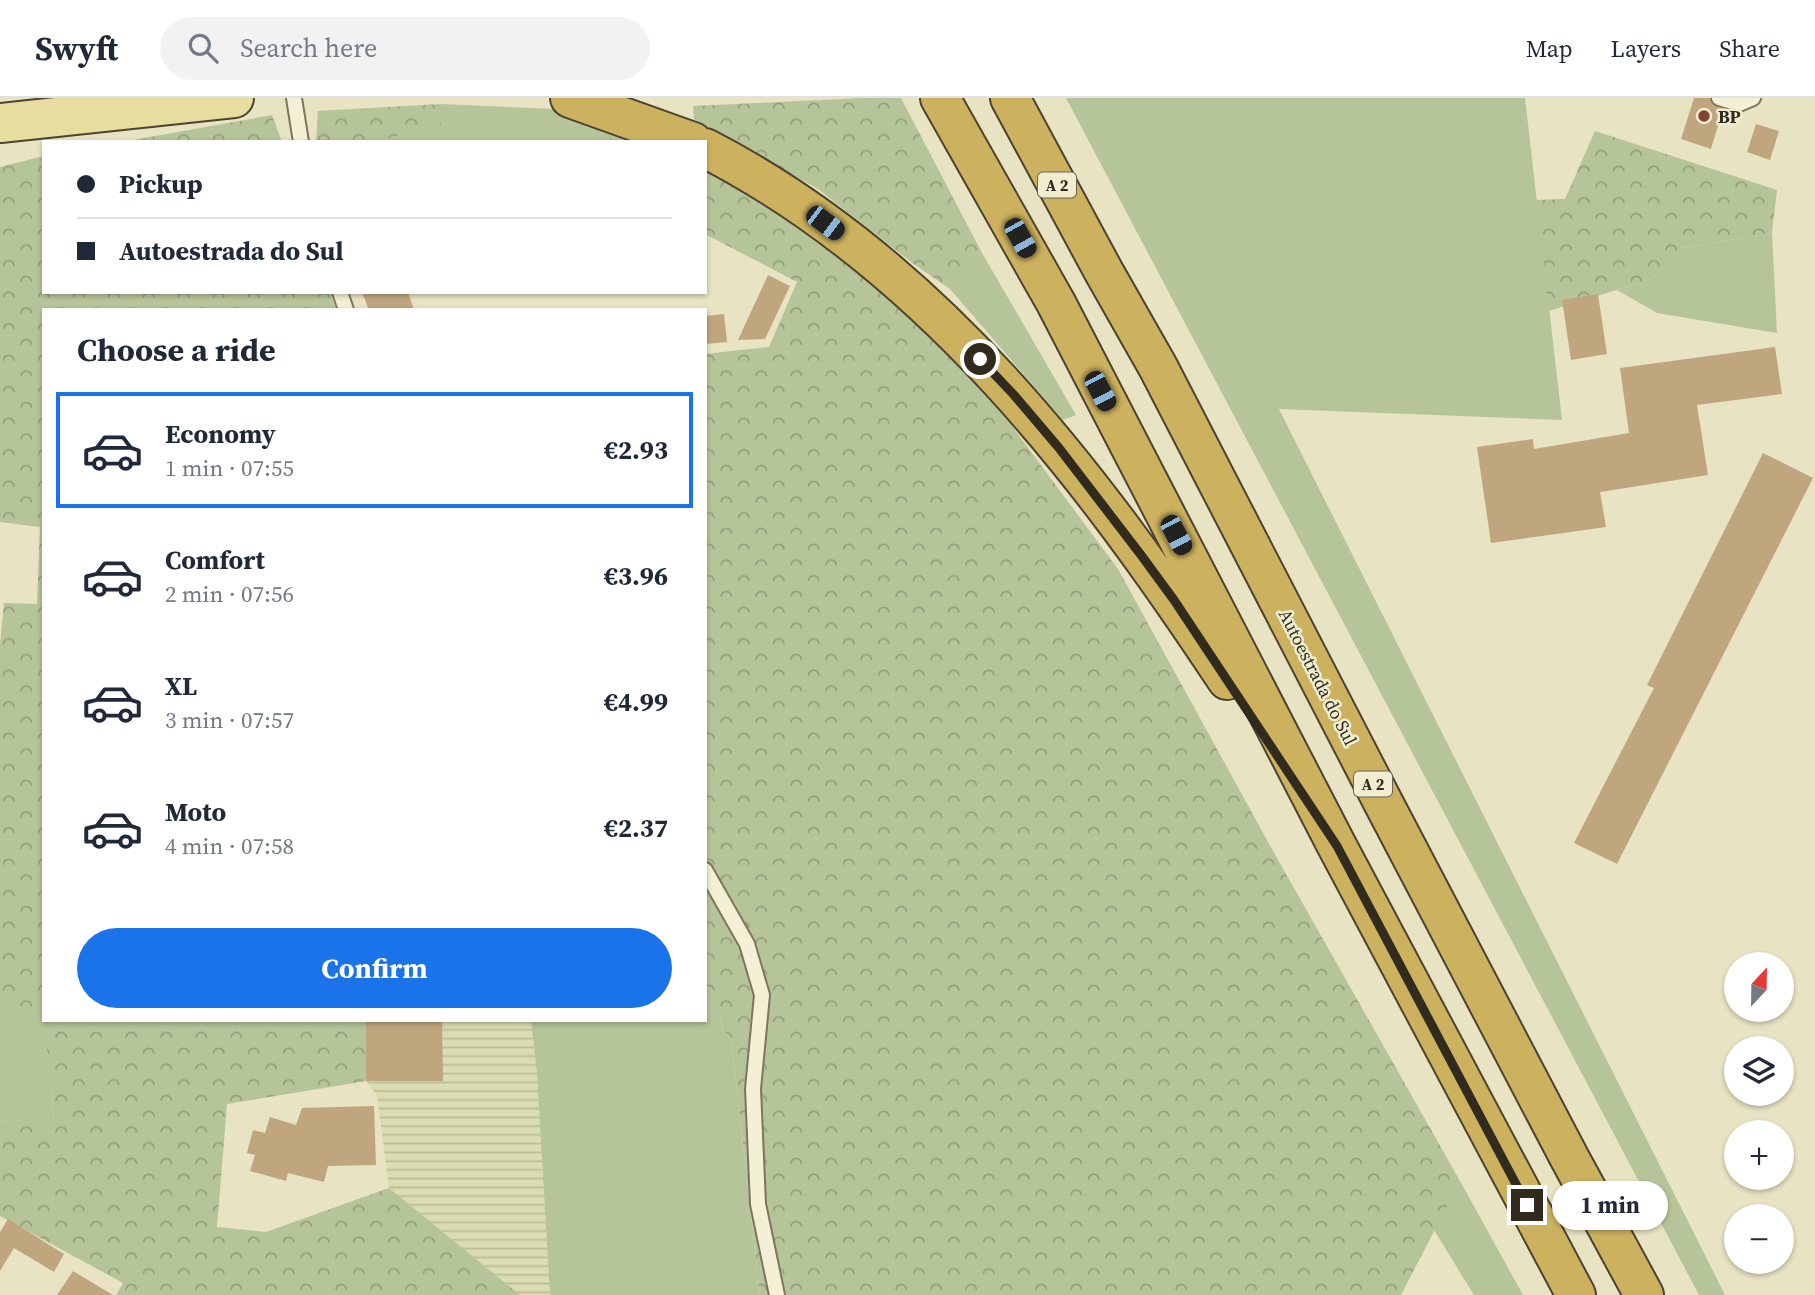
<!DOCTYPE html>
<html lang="en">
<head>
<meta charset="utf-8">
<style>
  :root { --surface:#fff; --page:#f2f2f3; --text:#1f2937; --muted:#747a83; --line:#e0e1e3; --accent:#1a73e8 }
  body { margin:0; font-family:"Source Serif 4",serif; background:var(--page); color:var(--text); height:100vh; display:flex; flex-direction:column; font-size:26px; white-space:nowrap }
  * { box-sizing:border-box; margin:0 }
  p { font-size:23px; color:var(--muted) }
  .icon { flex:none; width:38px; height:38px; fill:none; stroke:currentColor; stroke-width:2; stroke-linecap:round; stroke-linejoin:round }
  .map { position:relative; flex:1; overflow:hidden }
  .panel { position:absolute; left:42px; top:210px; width:665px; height:714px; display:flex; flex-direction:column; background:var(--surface); border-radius:0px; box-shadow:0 2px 5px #0004 }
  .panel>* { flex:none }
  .top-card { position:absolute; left:42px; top:42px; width:665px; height:154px; border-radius:0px; box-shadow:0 2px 5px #0004; display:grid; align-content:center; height:154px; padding:0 35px; background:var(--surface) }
  .needle { width:46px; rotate:22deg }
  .tools { position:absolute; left:1724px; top:854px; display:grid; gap:14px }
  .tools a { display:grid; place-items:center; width:70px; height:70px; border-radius:50%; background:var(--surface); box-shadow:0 2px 5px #0004; font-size:35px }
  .end { position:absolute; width:32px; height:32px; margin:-16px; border:9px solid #312b1e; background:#fff; box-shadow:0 0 0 4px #fff }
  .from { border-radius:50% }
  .bubble { position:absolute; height:49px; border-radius:24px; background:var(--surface); box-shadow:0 2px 5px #0004; font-size:23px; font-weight:700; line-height:49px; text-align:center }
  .car { position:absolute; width:21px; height:42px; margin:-21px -10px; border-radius:9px; box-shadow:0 0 5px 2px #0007; background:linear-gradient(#222 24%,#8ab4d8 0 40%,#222 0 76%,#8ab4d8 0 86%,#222 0) }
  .top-card b { display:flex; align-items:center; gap:24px; height:66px; font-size:26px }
  .top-card b+b { border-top:2px solid var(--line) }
  .top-card i { width:18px; height:18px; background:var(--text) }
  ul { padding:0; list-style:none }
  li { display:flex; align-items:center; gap:21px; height:116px; margin:0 14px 10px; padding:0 21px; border:4px solid transparent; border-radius:0px }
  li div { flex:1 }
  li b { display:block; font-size:26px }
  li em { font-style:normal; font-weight:700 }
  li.current { border-color:var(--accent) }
  li>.icon { width:63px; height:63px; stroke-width:1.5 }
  h2 { padding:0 35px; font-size:32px; line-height:84px }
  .cta { display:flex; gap:14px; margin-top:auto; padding:14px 35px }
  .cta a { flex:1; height:80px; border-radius:42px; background:var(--accent); color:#fff; font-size:28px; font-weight:700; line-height:80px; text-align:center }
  header { display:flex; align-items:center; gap:42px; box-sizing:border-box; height:98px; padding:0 35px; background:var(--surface); border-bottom:2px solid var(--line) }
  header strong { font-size:33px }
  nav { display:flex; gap:38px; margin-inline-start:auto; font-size:24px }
  .search { width:490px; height:63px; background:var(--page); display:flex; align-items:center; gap:18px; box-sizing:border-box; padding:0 24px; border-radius:38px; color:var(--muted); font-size:26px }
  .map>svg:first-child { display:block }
</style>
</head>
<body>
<header>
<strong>Swyft</strong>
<div class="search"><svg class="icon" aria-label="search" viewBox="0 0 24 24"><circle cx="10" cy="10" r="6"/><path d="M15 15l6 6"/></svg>Search here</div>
<nav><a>Map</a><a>Layers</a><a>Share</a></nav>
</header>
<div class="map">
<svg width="1815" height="1197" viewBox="0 0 1815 1197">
  <defs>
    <pattern id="farmland-rules" width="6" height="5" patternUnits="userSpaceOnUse" patternTransform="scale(1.75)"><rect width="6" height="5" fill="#dadcb1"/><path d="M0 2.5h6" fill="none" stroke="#bcbd98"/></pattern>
    <pattern id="forest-crowns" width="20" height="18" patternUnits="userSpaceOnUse" patternTransform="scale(1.75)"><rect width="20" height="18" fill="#b6c499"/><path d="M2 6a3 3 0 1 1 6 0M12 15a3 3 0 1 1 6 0" fill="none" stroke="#959f7c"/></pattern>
  </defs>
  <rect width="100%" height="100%" fill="#e7e3c3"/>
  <path fill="url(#farmland-rules)" d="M366 922H531L537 976 550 1197H520L389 1090 377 997 366 983Z"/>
  <path fill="#b6c499" d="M1066 0H1525L1562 322 1279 311 1725 1197H1699Z
    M441 6 553 11 607 26 661 44H374L440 27Z
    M1772 135 1777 235 1657 215 1617 192 1652 181 1681 150Z
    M982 155 1076 317 1063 322 950 191Z
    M705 915H719L723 933 731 939 760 1197H550L537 976 531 922H705Z
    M0 916H44L54 1020 0 1023Z
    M1460 1083 1523 1197H1474L1434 1132Z"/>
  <path fill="url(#forest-crowns)" d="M863 0H901L982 155 950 191 915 167 818 91 694 21 693 8Z
    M441 6V27L374 44H316L318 13Z
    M272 17 282 44H122Z
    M1595 33 1777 92 1772 135 1681 150 1652 181 1549 213 1536 102 1565 101Z
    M44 58V194H330L336 212H44V916H0V548L4 505 37 506 40 429 0 424V69Z
    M705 67 852 161 980 285 1118 471 1273 753 1460 1083 1401 1197H760L731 939 723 933 719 915H705V256L769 249 797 184 705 136Z
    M44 922H366V983L227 1006 217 1129 266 1134 389 1090 520 1197H116L123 1185 0 1118V1023L54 1019Z"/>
  <path fill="#c0a67e" d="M1694 0H1710L1713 7 1723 11 1711 51 1681 41Z
    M1756 26 1779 33 1770 62 1747 54Z
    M768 177 790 188 765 241 738 242Z
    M362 194H408L414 212H369Z
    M1598 196 1607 256 1571 262 1562 202Z
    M724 216 727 244 705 246V218Z
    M1775 249 1782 296 1697 307 1708 377 1600 394 1606 429 1491 445 1477 349 1533 341 1534 351 1629 335 1620 270Z
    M1763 355 1813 380 1617 766 1574 745 1654 590 1647 587Z
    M366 922H442L443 983H366Z
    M374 1008 376 1067 328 1068 324 1084 288 1075 286 1083 250 1073 255 1057 247 1055 253 1032 265 1035 270 1019 296 1027 302 1010Z
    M8 1121 64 1156 54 1174 14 1150 0 1173V1134Z
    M73 1173 113 1197H57Z"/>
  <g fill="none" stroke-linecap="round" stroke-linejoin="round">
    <defs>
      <path id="service" d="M294 0 301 44
        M1719 0 1739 6 1753 0
        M340 194 346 212
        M705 772 747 846 762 897 753 991 758 1106 777 1197"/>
      <path id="primary" d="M0 25 234 0"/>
      <path id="motorway" d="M570 0 693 44
        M940 0 1056 205 1337 748 1576 1197
        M1010 0 1104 174 1158 269 1385 708 1569 1059 1644 1197
        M705 50C931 166 1090 375 1227 582"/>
    </defs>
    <use href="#service" stroke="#7f755c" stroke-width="18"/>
    <use href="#primary" stroke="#4d4330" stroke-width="42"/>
    <use href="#motorway" stroke="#4d4330" stroke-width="42"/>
    <use href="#service" stroke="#f3f0d5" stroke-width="14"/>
    <use href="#primary" stroke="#e6dd9f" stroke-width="38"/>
    <use href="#motorway" stroke="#ccb15e" stroke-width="38"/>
  </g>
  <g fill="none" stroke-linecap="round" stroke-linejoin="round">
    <path stroke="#312b1e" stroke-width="9" d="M980 261 1014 297 1059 350 1141 457 1174 502 1337 748 1527 1107"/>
  </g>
  <circle fill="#864334" stroke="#f0edd1" stroke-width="2.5" cx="1704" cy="18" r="7"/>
  <g text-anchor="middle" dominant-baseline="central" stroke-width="5" stroke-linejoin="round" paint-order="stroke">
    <g fill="#f0edd1" stroke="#6a6554" stroke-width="2">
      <rect x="1038" y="74.5" width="38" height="25" rx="5"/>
      <rect x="1354" y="673.5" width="38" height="25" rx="5"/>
    </g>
    <g font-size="16" font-weight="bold" fill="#312b1e">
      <text x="1057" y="87">A 2</text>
      <text x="1373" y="686">A 2</text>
    </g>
    <g font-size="18" font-weight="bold" fill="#312b1e" stroke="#f0edd1" text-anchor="start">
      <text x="1718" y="18">BP</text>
    </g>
    <g font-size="18" fill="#312b1e" stroke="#f0edd1">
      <text transform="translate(1318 579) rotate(63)">Autoestrada do Sul</text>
    </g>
  </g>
</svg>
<div class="tools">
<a><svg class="needle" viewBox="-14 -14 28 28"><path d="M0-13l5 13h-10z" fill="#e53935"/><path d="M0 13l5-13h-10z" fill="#747a83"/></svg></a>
<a><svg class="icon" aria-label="layers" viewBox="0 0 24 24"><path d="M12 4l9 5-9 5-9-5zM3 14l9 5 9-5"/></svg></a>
<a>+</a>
<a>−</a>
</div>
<i class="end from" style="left:980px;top:261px"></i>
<i class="end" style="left:1527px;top:1107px"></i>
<div class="bubble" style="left:1552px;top:1083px;width:116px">1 min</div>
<i class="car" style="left:825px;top:125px;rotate:127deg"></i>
<i class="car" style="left:1020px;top:140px;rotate:151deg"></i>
<i class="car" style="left:1100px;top:293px;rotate:152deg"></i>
<i class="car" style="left:1176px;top:437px;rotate:152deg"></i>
<div class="top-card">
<b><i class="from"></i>Pickup</b>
<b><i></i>Autoestrada do Sul</b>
</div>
<section class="panel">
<h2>Choose a ride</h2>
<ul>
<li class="current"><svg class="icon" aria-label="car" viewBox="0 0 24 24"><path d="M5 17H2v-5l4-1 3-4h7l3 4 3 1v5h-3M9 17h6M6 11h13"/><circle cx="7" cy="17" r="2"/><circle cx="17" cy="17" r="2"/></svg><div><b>Economy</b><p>1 min · 07:55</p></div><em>€2.93</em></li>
<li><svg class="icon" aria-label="car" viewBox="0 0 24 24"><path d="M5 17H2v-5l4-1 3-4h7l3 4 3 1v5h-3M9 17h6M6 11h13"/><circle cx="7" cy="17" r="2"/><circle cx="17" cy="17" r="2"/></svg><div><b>Comfort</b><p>2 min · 07:56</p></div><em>€3.96</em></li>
<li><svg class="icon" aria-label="car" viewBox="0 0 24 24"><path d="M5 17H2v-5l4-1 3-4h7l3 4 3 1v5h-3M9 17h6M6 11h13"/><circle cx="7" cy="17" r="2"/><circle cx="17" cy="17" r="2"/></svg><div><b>XL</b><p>3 min · 07:57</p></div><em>€4.99</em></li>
<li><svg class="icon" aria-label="car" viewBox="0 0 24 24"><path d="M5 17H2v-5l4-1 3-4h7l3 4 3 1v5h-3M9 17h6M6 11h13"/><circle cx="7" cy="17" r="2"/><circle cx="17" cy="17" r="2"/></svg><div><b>Moto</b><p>4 min · 07:58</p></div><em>€2.37</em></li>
</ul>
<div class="cta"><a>Confirm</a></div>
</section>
</div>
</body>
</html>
